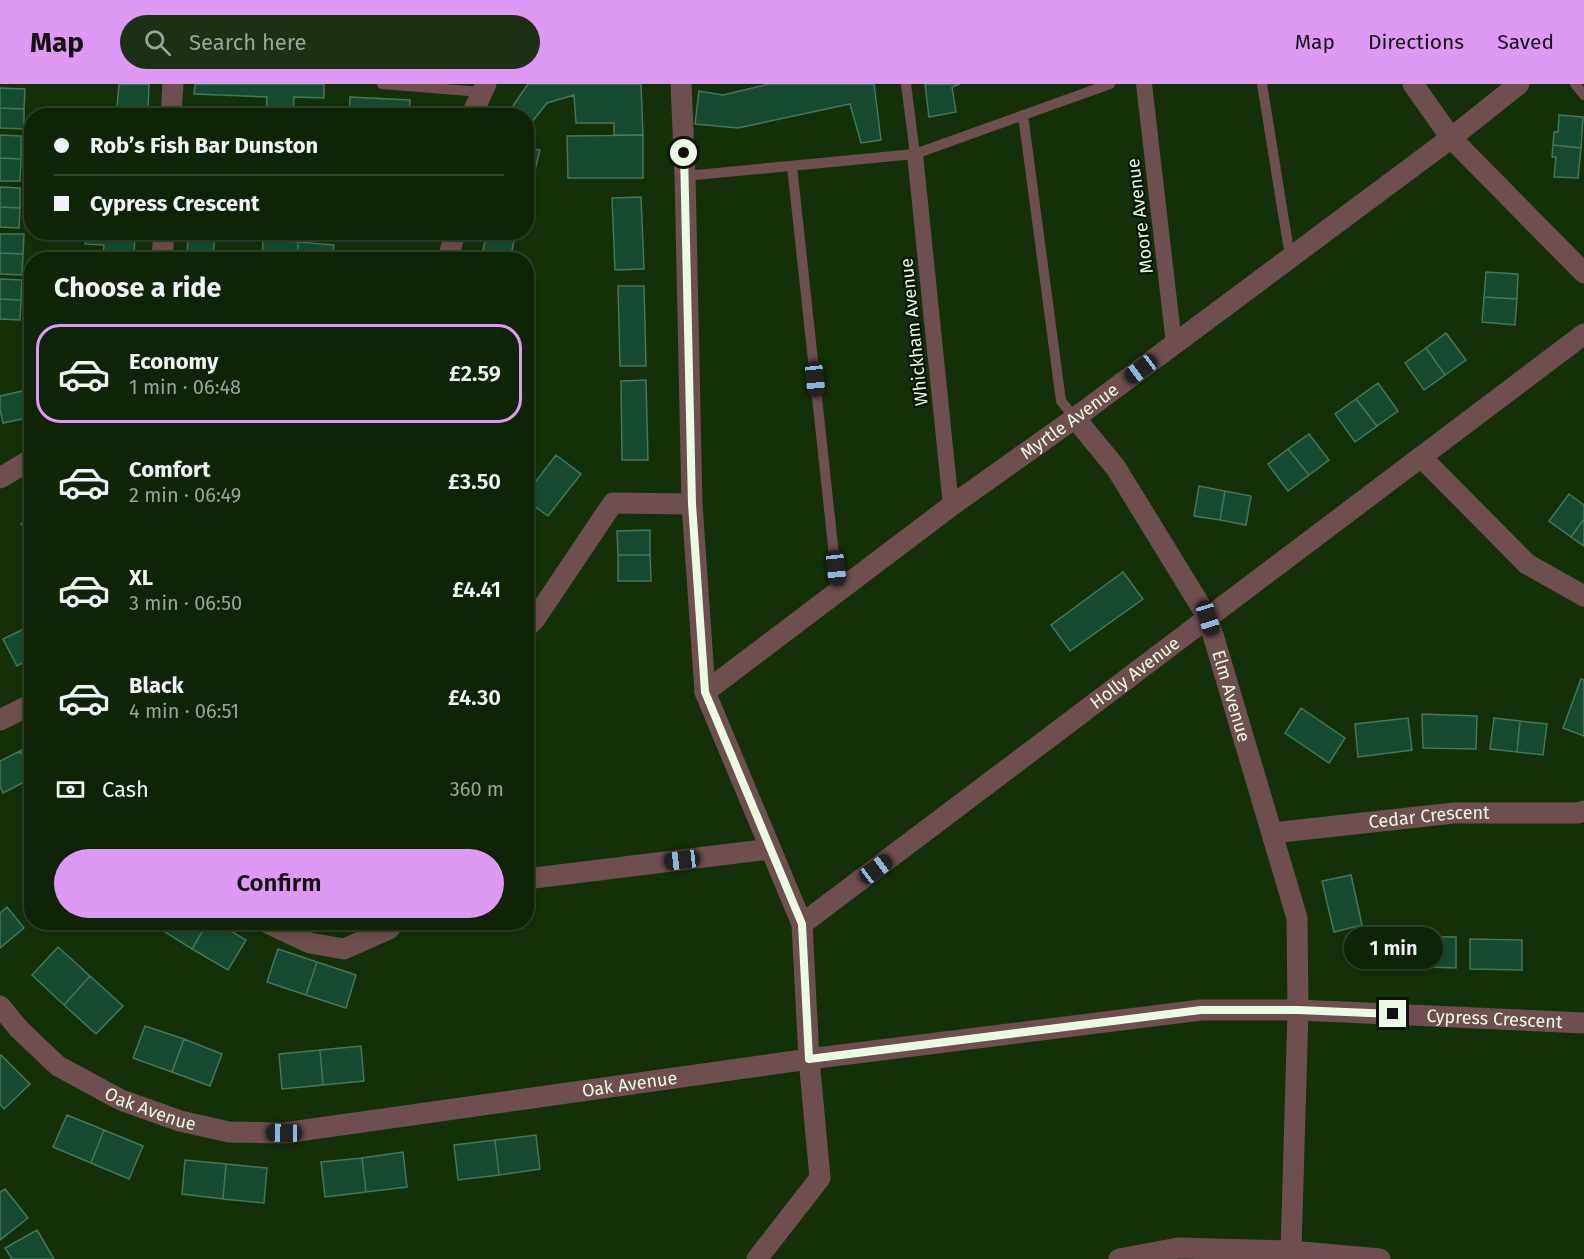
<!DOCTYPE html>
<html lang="en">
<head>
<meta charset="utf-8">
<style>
  :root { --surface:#0f2406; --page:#1d3014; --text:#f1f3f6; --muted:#9ba49b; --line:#2f4128; --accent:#dd99f3 }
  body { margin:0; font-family:"Fira Sans",sans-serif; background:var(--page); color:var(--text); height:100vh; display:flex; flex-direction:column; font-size:22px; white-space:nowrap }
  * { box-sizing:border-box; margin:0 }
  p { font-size:20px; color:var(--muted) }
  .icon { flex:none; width:33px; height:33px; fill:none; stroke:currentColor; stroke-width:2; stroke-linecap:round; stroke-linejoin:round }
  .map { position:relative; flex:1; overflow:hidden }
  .details { position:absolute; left:24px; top:168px; width:510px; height:678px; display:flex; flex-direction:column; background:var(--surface); border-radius:24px; box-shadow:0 3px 9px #0003,0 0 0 2px var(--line) }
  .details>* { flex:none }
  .guide { position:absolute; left:24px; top:24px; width:510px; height:132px; border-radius:24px; box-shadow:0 3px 9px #0003,0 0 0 2px var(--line); display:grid; align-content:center; height:132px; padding:0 30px; background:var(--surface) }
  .end { position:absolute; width:27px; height:27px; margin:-14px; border:8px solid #eafbe4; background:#111; box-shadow:0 0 0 3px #111 }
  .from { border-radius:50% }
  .bubble { position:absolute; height:42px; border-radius:21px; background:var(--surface); box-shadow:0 3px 9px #0003,0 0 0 2px var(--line); font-size:20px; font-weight:600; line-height:42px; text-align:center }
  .car { position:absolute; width:18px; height:36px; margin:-18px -9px; border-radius:8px; box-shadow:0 0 4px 2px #0007; background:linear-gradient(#222 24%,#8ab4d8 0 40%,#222 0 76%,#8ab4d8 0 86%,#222 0) }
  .guide b { display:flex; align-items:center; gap:21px; height:57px; font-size:22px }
  .guide b+b { border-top:2px solid var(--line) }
  .guide i { width:15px; height:15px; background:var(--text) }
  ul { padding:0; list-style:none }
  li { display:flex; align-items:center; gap:18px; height:99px; margin:0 12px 9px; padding:0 18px; border:3px solid transparent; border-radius:24px }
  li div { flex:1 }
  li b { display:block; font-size:22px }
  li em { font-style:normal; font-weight:600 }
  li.selected { border-color:var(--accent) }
  li>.icon { width:54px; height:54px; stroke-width:1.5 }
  h2 { padding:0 30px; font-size:27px; line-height:72px }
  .pay { display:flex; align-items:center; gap:15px; height:66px; padding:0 30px; font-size:22px }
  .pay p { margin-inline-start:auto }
  .primary-button { display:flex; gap:12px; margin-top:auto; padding:12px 30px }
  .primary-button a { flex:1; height:69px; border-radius:36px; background:var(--accent); color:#111; font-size:24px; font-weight:600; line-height:69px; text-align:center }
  header { display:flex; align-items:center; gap:36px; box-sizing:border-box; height:84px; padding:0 30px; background:var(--accent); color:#111 }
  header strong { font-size:28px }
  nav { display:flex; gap:33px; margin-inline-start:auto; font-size:21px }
  .search { width:420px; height:54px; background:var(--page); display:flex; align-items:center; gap:15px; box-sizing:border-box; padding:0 21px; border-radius:33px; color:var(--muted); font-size:22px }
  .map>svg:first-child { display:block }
</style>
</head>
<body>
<header>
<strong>Map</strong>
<div class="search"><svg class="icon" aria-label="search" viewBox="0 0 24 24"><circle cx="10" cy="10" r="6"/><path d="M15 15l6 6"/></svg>Search here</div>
<nav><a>Map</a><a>Directions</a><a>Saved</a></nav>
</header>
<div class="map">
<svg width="1584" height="1175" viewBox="0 0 1584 1175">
  <rect width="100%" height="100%" fill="#143008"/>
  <path fill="#164a30" stroke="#447659" stroke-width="1.5" d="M119 0H149L148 26 117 23Z
    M195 0H324V14L294 13 293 32H266L267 13 194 10Z
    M528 0H641L643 51H614V39H576L574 11 547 19 528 43 526 46V32H506Z
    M769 0H874L881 56 861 59 850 20 738 44 695 40 699 7 723 11Z
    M925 0H960L952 3 956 28 929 33Z
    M0 4 25 5 24 25 0 24Z
    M350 13 410 16 409 32H349Z
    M0 24 24 25V45L0 44Z
    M1559 31 1583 33 1581 64 1553 61 1554 48H1558Z
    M0 51 21 52V75L0 74Z
    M643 51V94H568L567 52Z
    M1553 61 1581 64 1578 94 1554 93 1556 73H1552Z
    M526 64 540 66 528 114H526Z
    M0 74 21 75 20 97H0Z
    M0 103 20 104V124L0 123Z
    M641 113 644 185 615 186 612 114Z
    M0 123 20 124 19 144 0 143Z
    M86 148H135L134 174 103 172 104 161 85 160Z
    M188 148 215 149 213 176H187Z
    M487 148H516L511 171 483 166Z
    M0 150H24L23 170 0 169Z
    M263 156 298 158 297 176H262Z
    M298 158 334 161 332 176H297Z
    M483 166 511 171 510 176H481Z
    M0 169 23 170 22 191 0 190Z
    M1486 188 1518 190 1517 215 1484 213Z
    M0 195 22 196 21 216 0 215Z
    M618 202H644L646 282H620Z
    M1484 213 1517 215 1515 241 1482 238Z
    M0 215 21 216 20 236 0 235Z
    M1446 249 1466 276 1445 291 1426 264Z
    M1426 264 1445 291 1424 306 1405 279Z
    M646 296 648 376H622L621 297Z
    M1378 299 1398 327 1377 342 1356 315Z
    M31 305 32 333 3 339 0 325V312Z
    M1356 315 1377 342 1355 358 1335 330Z
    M1309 350 1329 376 1309 391 1288 365Z
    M1288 365 1309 391 1288 407 1268 380Z
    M556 371 581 390 548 432 526 416V410Z
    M1199 402 1225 407 1220 436 1194 432Z
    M1225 407 1251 412 1246 441 1220 436Z
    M1569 410 1584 421V435L1571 453 1549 437Z
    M32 427V449L21 440Z
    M1584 435V462L1571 453Z
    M650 446V471H618L617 447Z
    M618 471H650L651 497H618Z
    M1123 488 1143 515 1070 567 1051 541Z
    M32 541V574L17 582 3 555Z
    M1581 595 1584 596V652L1563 644Z
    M1301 624 1345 654 1329 679 1285 649Z
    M1422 630 1477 632 1476 665 1423 664Z
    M1408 634 1412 666 1358 673 1355 640Z
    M1494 634 1520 637 1517 668 1490 665Z
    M1520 637 1547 640 1543 671 1517 668Z
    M32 661V689L20 667Z
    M20 667 32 689V694L3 709 0 702V677Z
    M1351 791 1362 841 1334 848 1322 797Z
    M7 823 24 844 0 864V829Z
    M160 838H208L192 865 157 843Z
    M208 838H216L246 856 228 886 192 865Z
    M1394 852 1456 853V884L1394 882Z
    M1470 855 1522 856V886L1470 885Z
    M58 863 90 892 64 921 32 891Z
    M278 865 317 878 306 911 267 898Z
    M317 878 356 891 346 924 306 911Z
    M90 892 123 922 96 950 64 921Z
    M145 942 184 955 172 988 133 974Z
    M184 955 222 970 210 1002 172 988Z
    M361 962 364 997 323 1001 320 966Z
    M320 966 323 1001 282 1005 279 970Z
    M1 971 30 1000 4 1025 0 1020V972Z
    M67 1031 104 1046 91 1079 53 1063Z
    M104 1046 143 1062 129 1095 91 1079Z
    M536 1051 540 1085 499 1091 495 1056Z
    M495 1056 499 1091 458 1096 454 1061Z
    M403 1068 407 1103 366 1108 362 1074Z
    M362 1074 366 1108 325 1113 321 1078Z
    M185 1076 226 1080 223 1115 182 1110Z
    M226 1080 267 1084 264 1119 223 1115Z
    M5 1105 28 1134 0 1156V1108Z
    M37 1146 54 1175H12L5 1164Z"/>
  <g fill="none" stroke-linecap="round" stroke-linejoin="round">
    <path stroke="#6e4e4f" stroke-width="10" d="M382 0 481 8
      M906 0 915 70
      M1262 0 1290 173
      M1575 0 1584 11
      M1023 31 1061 317 1075 334
      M792 82 838 508
      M685 92 915 70 1110 0"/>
    <path stroke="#6e4e4f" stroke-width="16" d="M1144 0 1174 260
      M915 70 951 422"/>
    <g stroke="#6e4e4f" stroke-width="21">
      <path d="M681 0 685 92 692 420 705 608 802 840 809 975 820 1094 757 1175"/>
      <path d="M1413 0 1451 54 1584 189"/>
      <path d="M171 32 173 0"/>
      <path d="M471 32 486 0"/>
      <path d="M162 176 164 148"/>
      <path d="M448 176 455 148"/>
      <path id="s1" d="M1075 334 1116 384 1208 534 1297 834 1298 926 1291 1167"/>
      <path d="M1421 373 1527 480 1584 512"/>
      <path d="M0 394 32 375"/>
      <path d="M526 544 535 535 613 419 692 420"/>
      <path id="s2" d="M705 608 951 422 1075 334 1451 54 1519 0"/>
      <path d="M0 636 32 620"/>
      <path id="s3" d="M1272 749 1454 729H1578L1584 727"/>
      <path d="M526 795 770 765"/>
      <path d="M265 838 310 859 344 865 389 845 394 838"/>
      <path id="s4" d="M802 840 1584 250"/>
      <path id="s5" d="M0 922 19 945 58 982 121 1016 180 1037 229 1048 284 1049 809 975 1201 926H1298L1584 939"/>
      <path d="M1119 1175 1178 1164 1291 1167 1380 1175"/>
    </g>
  </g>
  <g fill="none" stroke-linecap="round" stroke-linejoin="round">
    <path stroke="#eafbe4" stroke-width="8" d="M684 69 692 420 705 608 802 840 809 975 1201 926H1298L1393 930"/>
  </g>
  <g text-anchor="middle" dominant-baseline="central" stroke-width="4.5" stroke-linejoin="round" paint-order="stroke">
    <g font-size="18" fill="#eafbe4" stroke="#091405">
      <text transform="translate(1140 132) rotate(-97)">Moore Avenue</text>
      <text transform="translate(914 248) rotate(-96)">Whickham Avenue</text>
      <text stroke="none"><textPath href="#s2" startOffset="454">Myrtle Avenue</textPath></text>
      <text stroke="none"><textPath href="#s4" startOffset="417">Holly Avenue</textPath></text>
      <text stroke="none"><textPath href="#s1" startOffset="322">Elm Avenue</textPath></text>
      <text stroke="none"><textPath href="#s3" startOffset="158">Cedar Crescent</textPath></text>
      <text stroke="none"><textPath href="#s5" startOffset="1542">Cypress Crescent</textPath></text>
      <text stroke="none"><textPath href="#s5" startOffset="672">Oak Avenue</textPath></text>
      <text stroke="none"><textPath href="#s5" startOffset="186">Oak Avenue</textPath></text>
    </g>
  </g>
</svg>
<i class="end from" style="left:684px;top:69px"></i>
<i class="end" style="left:1393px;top:930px"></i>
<div class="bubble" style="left:1344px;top:843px;width:99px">1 min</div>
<i class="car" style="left:1141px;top:285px;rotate:233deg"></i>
<i class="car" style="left:815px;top:295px;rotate:174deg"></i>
<i class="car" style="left:836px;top:484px;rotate:174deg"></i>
<i class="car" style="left:1208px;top:534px;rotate:163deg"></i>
<i class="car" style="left:682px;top:776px;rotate:263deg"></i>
<i class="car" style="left:876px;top:785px;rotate:53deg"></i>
<i class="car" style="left:284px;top:1049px;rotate:271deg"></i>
<div class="guide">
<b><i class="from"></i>Rob’s Fish Bar Dunston</b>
<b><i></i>Cypress Crescent</b>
</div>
<section class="details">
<h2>Choose a ride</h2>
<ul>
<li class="selected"><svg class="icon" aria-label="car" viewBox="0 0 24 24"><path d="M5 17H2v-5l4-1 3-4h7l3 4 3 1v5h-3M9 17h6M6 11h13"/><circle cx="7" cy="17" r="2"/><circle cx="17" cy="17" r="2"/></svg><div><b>Economy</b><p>1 min · 06:48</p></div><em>£2.59</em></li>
<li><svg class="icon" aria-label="car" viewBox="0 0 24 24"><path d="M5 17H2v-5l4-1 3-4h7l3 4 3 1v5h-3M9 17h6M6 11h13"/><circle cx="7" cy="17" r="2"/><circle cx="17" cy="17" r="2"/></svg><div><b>Comfort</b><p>2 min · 06:49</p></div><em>£3.50</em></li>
<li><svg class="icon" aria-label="car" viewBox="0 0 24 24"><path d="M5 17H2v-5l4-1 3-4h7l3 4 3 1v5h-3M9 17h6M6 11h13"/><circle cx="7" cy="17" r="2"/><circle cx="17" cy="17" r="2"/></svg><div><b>XL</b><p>3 min · 06:50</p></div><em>£4.41</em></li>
<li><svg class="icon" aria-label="car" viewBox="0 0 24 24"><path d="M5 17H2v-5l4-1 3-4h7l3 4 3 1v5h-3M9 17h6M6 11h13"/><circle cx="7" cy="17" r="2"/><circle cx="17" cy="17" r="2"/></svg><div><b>Black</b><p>4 min · 06:51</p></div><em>£4.30</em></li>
</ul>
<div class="pay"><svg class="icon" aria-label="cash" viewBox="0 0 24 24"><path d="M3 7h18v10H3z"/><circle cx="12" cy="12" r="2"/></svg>Cash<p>360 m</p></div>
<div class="primary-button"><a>Confirm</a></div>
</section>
</div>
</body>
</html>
